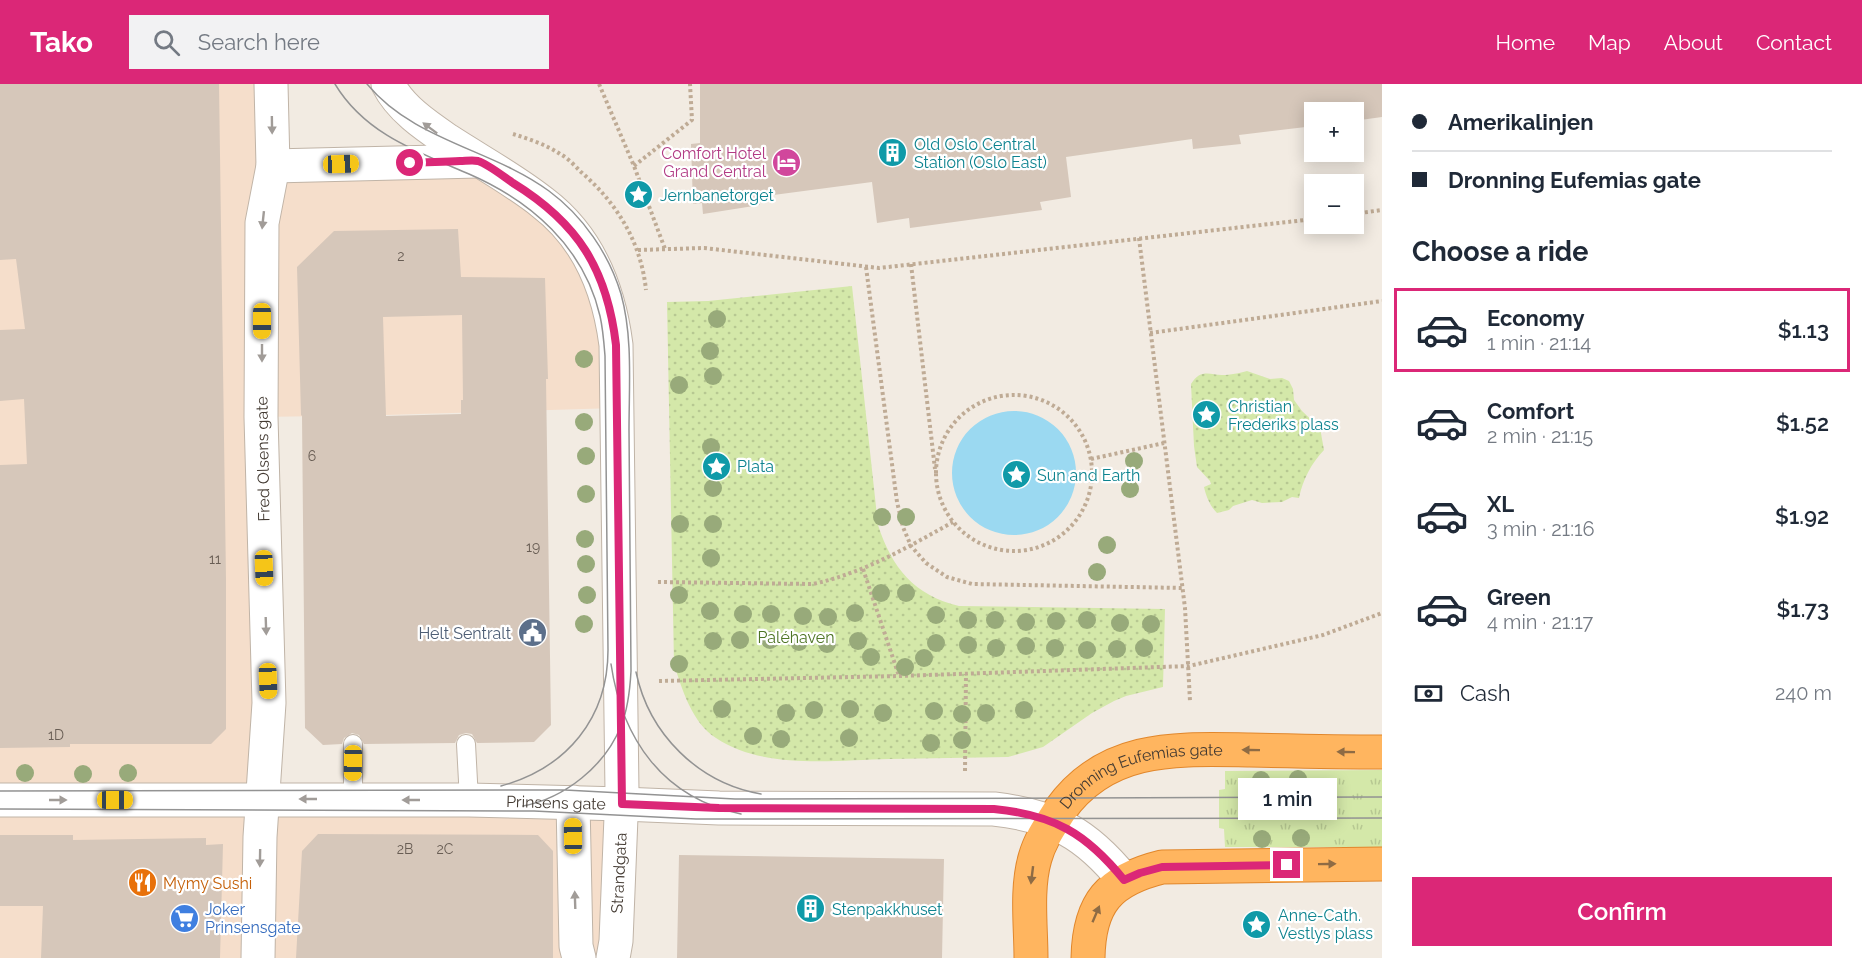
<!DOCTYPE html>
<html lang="en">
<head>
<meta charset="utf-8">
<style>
  :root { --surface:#fff; --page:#f2f2f3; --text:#1f2937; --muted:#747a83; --line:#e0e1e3; --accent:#db2777 }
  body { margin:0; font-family:Raleway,sans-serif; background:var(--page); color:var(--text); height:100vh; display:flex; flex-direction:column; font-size:22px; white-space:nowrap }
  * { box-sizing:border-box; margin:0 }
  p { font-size:20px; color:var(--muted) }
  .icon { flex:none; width:33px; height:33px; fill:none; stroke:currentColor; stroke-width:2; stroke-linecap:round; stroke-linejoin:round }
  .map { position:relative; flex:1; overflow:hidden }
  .details { display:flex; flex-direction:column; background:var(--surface); width:480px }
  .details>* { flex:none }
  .guide { display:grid; align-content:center; height:132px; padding:0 30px; background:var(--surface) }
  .tools { position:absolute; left:1304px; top:18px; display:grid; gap:12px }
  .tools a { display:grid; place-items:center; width:60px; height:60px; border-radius:0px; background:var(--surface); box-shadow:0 3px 15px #0003; font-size:30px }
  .end { position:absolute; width:27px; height:27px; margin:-14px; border:8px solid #db2777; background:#fff; box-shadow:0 0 0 3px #fff }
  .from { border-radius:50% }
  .bubble { position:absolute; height:42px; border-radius:0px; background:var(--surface); box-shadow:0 3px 15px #0003; font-size:20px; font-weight:600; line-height:42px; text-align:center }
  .car { position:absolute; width:18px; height:36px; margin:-18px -9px; border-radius:8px; box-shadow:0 0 4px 2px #0007; background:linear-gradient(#f5c518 24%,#345 0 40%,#f5c518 0 76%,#345 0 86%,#f5c518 0) }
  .guide b { display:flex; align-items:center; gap:21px; height:57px; font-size:22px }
  .guide b+b { border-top:2px solid var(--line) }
  .guide i { width:15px; height:15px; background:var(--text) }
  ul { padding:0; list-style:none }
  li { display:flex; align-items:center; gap:18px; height:84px; margin:0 12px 9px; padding:0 18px; border:3px solid transparent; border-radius:0px }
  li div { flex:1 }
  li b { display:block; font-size:22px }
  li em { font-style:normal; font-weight:600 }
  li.selected { border-color:var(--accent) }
  li>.icon { width:54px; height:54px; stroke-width:1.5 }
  h2 { padding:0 30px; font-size:27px; line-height:72px }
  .pay { display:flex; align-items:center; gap:15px; height:66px; padding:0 30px; font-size:22px }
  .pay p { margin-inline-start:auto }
  .button { display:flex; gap:12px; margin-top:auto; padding:12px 30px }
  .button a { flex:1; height:69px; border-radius:0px; background:var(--accent); color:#fff; font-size:24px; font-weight:600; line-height:69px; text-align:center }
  header { display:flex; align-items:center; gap:36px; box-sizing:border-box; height:84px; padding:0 30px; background:var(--accent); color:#fff }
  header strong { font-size:28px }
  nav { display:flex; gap:33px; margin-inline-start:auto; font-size:21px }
  .search { width:420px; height:54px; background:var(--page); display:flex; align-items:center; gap:15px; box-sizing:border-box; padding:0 21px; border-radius:0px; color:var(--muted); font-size:22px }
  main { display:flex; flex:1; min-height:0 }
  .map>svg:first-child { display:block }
</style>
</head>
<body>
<header>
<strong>Tako</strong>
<div class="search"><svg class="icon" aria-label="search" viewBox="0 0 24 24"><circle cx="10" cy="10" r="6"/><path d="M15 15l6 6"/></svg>Search here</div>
<nav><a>Home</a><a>Map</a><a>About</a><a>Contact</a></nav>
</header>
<main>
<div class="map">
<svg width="1382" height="874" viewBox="0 0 1382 874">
  <defs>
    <pattern id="grass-tufts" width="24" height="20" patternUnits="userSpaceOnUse" patternTransform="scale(1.5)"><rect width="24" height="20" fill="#d4e8a9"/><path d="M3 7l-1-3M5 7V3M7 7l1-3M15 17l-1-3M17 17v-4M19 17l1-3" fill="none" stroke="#b7c892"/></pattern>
    <pattern id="park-dots" width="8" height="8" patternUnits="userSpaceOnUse" patternTransform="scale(1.5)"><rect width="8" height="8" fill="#d4e8a9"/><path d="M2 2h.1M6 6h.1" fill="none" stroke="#b7c892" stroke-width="1.8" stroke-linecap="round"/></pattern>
  </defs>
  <rect width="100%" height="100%" fill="#f2ebe2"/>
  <path fill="#f5decb" d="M0 0H271L273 82 478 77 583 161 617 324 385 331 261 333 262 715 622 720 611 874H0Z"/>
  <path fill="url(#grass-tufts)" d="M1382 686V763H1225L1224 745 1219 744V706L1225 705V687Z"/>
  <path fill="url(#park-dots)" d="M852 202 878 441C892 484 914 511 959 522L1165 525 1163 603 1126 612 1114 617 1092 629 1043 663 1008 673C969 674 929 674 889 675 834 676 764 686 716 654 692 639 682 605 674 580L667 218 708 217Z
    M1247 287 1270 295 1282 294 1289 297 1293 305 1294 316 1302 327 1320 344 1324 366C1311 380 1303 395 1299 414L1292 413 1282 418 1262 419 1252 416 1233 422 1229 426 1217 429C1210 422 1206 412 1204 403L1211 400 1210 397 1197 383 1194 362 1191 300C1200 285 1209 290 1222 291 1230 291 1240 289 1247 287Z"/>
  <path fill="#9bd9f1" d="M952 389a62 62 0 1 1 124 0a62 62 0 1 1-124 0Z"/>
  <path fill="#d6c7ba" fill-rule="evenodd" d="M0 0H219L226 495V645L211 660H70V663L0 664V381L27 380 24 315 0 317V246L25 245 16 175 0 176Z
    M700 0H1382V33L1353 37V28H1314V42L1239 51 1241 60 1193 65 1192 55 1066 73 1071 113 1040 118 1042 126 910 144 909 134 877 139 872 98 759 113 760 121 703 130 702 119 693 120 691 60 700 59Z
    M458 145 461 193 545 194 548 295H546L551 641 534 658 477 659 472 650 466 649 459 651 455 659 364 660 359 651 352 649 344 654 342 660 323 661 305 644 302 332 301 331 297 183 334 147ZM462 231 463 316H461V330L386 332 383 233Z
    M318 750 538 751 553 767V874H296L302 767Z
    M0 751H73V756L206 754V761L223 760 220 874H41L43 822H0Z
    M679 771 944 775 942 874H677Z"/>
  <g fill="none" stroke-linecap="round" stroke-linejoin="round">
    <defs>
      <path id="lane" d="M353 660V716
        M466 660 469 716"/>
      <g id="street">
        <path d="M388 0C400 24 425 41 447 56 479 77 513 95 543 119 589 154 609 206 616 261L622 708 616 857 613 874"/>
        <path d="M273 82 478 77"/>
        <path id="s1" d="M0 716H469L622 720 719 724 994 725C1054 732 1086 749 1124 796"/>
        <path d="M573 718 576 862 579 874"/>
        <path d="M258 874 260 753 269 619 261 333 262 139 273 82 271 0"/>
      </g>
      <g id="highway">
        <path id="s2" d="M1031 874C1031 842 1026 805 1035 774 1040 756 1050 742 1060 726 1107 660 1178 665 1250 666 1294 667 1338 668 1382 668"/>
        <path d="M1088 874C1089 819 1109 796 1162 783L1382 780"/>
      </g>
    </defs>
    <use href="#lane" stroke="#c0b4a7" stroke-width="20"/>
    <use href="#street" stroke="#c0b4a7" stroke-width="35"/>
    <use href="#highway" stroke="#e1872c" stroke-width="35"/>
    <path stroke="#bfab95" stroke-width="4" stroke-dasharray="3 3" stroke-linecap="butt" d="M599 0 634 82 665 165
      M513 50C529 55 547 61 560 70 568 74 575 82 581 88 617 119 641 158 646 206
      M634 82 692 36 690 0
      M1353 130 1382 126
      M1139 154 1185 524 1190 617
      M638 166 704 164 879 184 1314 135
      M911 180 935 385
      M866 183 897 418 903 443 911 462 926 479 947 493 972 500 1183 504
      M1150 249 1382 217
      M936 389a78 78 0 1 1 156 0a78 78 0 1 1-156 0Z
      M1091 375 1164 359
      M863 485 899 592
      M658 498 813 500C864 489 908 463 953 438
      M659 597 899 592 1189 582 1323 551 1382 529
      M965 687 966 590"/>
    <use href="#lane" stroke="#fff" stroke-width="18"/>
    <use href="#street" stroke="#fff" stroke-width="33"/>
    <use href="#highway" stroke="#ffb55f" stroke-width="33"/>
    <path stroke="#939393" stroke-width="1.5" d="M335 0C365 50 418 68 469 90 531 117 584 163 600 232 603 245 604 259 605 272L608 566C608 634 567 684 501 702
      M367 0C414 57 492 65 549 107 583 132 609 170 621 210 633 253 629 302 629 346 630 426 630 507 631 587 630 606 628 625 621 642 605 682 565 714 523 722
      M611 580C622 655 663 714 741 730
      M636 588C649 650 698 699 761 710
      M0 707 565 706 735 715 1382 713
      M0 725 534 727 696 735 1382 734"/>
  </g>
  <g fill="#98aa7a">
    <circle cx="717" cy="235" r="9"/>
    <circle cx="710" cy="267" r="9"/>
    <circle cx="584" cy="275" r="9"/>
    <circle cx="713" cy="292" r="9"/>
    <circle cx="679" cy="301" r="9"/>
    <circle cx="584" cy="338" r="9"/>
    <circle cx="711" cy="363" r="9"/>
    <circle cx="586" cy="372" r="9"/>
    <circle cx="1134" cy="377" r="9"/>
    <circle cx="713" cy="404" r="9"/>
    <circle cx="1130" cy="405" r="9"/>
    <circle cx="586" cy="410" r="9"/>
    <circle cx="882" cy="433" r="9"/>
    <circle cx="906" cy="433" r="9"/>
    <circle cx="680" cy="440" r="9"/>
    <circle cx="713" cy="440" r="9"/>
    <circle cx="585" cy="455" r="9"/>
    <circle cx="1107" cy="461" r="9"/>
    <circle cx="711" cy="474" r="9"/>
    <circle cx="586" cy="480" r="9"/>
    <circle cx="1097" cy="488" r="9"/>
    <circle cx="881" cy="509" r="9"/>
    <circle cx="906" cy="509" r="9"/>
    <circle cx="587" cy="511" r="9"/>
    <circle cx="679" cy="511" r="9"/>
    <circle cx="710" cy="527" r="9"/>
    <circle cx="855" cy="529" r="9"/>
    <circle cx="743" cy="530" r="9"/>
    <circle cx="771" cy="530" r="9"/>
    <circle cx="936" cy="531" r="9"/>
    <circle cx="803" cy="532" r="9"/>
    <circle cx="828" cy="533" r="9"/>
    <circle cx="968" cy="536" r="9"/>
    <circle cx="995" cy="536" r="9"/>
    <circle cx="1087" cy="536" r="9"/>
    <circle cx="1056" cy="537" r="9"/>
    <circle cx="1026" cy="538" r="9"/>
    <circle cx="1120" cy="539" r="9"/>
    <circle cx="584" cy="540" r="9"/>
    <circle cx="1151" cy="540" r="9"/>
    <circle cx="740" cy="556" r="9"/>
    <circle cx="770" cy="556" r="9"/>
    <circle cx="713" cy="557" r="9"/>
    <circle cx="858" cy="557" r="9"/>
    <circle cx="799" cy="558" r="9"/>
    <circle cx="936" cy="559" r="9"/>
    <circle cx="827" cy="560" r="9"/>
    <circle cx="968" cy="561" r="9"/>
    <circle cx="1026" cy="562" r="9"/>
    <circle cx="996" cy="564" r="9"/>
    <circle cx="1055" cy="564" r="9"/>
    <circle cx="1144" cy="564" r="9"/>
    <circle cx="1117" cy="565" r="9"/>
    <circle cx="1087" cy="566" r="9"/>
    <circle cx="871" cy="573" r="9"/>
    <circle cx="924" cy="574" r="9"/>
    <circle cx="679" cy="580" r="9"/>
    <circle cx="905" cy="583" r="9"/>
    <circle cx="722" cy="625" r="9"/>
    <circle cx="850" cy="625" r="9"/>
    <circle cx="814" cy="626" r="9"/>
    <circle cx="1024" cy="626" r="9"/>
    <circle cx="934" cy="627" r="9"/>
    <circle cx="786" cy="629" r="9"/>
    <circle cx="883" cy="629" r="9"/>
    <circle cx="986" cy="629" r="9"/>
    <circle cx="962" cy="630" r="9"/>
    <circle cx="753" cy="652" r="9"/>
    <circle cx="849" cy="654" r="9"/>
    <circle cx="781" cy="655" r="9"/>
    <circle cx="962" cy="656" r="9"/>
    <circle cx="931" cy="659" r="9"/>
    <circle cx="25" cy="689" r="9"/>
    <circle cx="128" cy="689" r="9"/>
    <circle cx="83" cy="690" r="9"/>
    <circle cx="1298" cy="695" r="9"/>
    <circle cx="1261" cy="696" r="9"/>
    <circle cx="1301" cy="754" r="9"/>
    <circle cx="1262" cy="755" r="9"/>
  </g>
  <defs><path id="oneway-solid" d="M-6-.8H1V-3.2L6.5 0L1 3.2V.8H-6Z" transform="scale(1.5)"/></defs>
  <g fill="#a19c98">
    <use href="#oneway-solid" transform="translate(272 41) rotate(89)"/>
    <use href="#oneway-solid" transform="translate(430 44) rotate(-143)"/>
    <use href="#oneway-solid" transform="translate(263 136) rotate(96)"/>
    <use href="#oneway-solid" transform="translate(262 269) rotate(90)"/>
    <use href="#oneway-solid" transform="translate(266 542) rotate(88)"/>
    <use href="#oneway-solid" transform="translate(308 715) rotate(-180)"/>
    <use href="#oneway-solid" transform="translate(58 716)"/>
    <use href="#oneway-solid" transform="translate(411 716) rotate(180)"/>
    <use href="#oneway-solid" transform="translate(260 774) rotate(91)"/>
    <use href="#oneway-solid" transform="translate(575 816) rotate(-92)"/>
  </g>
  <g fill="#8e6b44">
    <use href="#oneway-solid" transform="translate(1251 666) rotate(-179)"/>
    <use href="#oneway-solid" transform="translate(1346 668) rotate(-179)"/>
    <use href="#oneway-solid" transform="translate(1327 780) rotate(-1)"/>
    <use href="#oneway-solid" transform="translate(1032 791) rotate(97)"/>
    <use href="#oneway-solid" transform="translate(1096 830) rotate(-67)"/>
  </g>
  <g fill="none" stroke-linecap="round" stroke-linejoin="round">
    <path stroke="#db2777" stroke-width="8" d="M410 79C427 78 443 78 460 77 465 77 473 76 478 77 488 80 504 93 513 99 578 139 607 185 616 261L622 720 719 724 994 725C1054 731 1086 749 1124 796L1140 789 1162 783 1287 781"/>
  </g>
  <defs>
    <symbol id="building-disc" viewBox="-11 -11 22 22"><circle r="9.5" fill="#0f9aa8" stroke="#fff"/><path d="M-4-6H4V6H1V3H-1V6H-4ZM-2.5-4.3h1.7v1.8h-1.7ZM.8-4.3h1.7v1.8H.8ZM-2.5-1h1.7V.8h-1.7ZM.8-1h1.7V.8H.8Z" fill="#fff"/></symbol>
    <symbol id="hotel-disc" viewBox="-11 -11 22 22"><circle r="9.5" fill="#d1479c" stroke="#fff"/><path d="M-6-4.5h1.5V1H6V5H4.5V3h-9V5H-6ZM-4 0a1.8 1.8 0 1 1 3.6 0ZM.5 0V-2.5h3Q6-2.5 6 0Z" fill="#fff"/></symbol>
    <symbol id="sight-disc" viewBox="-11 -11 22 22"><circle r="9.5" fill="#0f9aa8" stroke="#fff"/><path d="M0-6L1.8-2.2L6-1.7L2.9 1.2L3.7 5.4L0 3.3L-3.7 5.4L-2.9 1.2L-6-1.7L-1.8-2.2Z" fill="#fff"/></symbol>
    <symbol id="civic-disc" viewBox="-11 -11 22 22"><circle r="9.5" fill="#5c6f8a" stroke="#fff"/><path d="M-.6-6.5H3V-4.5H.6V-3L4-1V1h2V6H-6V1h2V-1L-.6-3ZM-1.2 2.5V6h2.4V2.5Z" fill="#fff"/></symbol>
    <symbol id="restaurant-disc" viewBox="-11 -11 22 22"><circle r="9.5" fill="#e8710a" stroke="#fff"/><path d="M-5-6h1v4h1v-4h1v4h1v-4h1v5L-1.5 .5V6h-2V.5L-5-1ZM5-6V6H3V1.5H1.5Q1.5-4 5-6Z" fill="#fff"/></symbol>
    <symbol id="supermarket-disc" viewBox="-11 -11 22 22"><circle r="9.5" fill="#3f7fe0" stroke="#fff"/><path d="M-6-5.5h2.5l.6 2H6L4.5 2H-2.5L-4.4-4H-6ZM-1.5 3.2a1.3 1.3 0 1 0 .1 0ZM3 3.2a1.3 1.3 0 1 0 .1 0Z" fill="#fff"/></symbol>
  </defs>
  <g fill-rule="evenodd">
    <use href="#building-disc" x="876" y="52" width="33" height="33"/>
    <use href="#hotel-disc" x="770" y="62" width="33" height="33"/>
    <use href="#sight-disc" x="622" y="94" width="33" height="33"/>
    <use href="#sight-disc" x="1190" y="314" width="33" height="33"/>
    <use href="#sight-disc" x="700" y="366" width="33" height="33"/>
    <use href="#sight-disc" x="1000" y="374" width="33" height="33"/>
    <use href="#civic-disc" x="516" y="532" width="33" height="33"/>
    <use href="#restaurant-disc" x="126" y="782" width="33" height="33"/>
    <use href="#building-disc" x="794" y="808" width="33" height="33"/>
    <use href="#supermarket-disc" x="168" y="818" width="33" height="33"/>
    <use href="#sight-disc" x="1240" y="824" width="33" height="33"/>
  </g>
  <g text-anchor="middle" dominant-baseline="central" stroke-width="4.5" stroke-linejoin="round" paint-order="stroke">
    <g font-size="14" fill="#685d54">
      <text x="401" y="172">2</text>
      <text x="312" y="372">6</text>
      <text x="533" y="463">19</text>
      <text x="215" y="475">11</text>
      <text x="56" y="651">1D</text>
      <text x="405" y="765">2B</text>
      <text x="445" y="765">2C</text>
    </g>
    <g font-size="16" fill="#0d838f" stroke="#fff" text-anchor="start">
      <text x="914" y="60">Old Oslo Central<tspan x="914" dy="18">Station (Oslo East)</tspan></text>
      <text x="660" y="111">Jernbanetorget</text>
      <text x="1228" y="322">Christian<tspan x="1228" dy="18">Frederiks plass</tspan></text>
      <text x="737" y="382">Plata</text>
      <text x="1037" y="391">Sun and Earth</text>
      <text x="832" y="825">Stenpakkhuset</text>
      <text x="1278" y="831">Anne-Cath.<tspan x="1278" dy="18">Vestlys plass</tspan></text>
    </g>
    <g font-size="16" fill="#b23c85" stroke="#fff" text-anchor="end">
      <text x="766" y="69">Comfort Hotel<tspan x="766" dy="18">Grand Central</tspan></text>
    </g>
    <g font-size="16" fill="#433a32" stroke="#fff">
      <text transform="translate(263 375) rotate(-91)">Fred Olsens gate</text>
      <text stroke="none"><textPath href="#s2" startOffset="248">Dronning Eufemias gate</textPath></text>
      <text stroke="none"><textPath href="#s1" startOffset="556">Prinsens gate</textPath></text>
      <text transform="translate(619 789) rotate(-87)">Strandgata</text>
    </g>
    <g font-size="16" fill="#4e5e75" stroke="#fff" text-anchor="end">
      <text x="511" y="549">Helt Sentralt</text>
    </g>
    <g font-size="16" fill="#4e7525" stroke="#fff">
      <text x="796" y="553">Paléhaven</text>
    </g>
    <g font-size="16" fill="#c56008" stroke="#fff" text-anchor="start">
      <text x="163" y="799">Mymy Sushi</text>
    </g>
    <g font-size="16" fill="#366cbe" stroke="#fff" text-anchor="start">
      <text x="205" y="825">Joker<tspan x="205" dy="18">Prinsensgate</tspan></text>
    </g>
  </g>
</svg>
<div class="tools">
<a>+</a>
<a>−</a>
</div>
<i class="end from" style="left:410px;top:79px"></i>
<i class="end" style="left:1287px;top:781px"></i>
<div class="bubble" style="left:1238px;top:694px;width:99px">1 min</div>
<i class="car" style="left:341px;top:80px;rotate:88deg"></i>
<i class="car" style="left:262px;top:237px;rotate:180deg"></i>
<i class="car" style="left:264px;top:484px;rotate:178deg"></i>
<i class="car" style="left:268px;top:597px;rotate:178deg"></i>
<i class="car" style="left:353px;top:679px;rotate:181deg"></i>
<i class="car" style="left:115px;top:716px;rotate:90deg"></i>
<i class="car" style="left:573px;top:752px;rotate:359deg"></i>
</div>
<section class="details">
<div class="guide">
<b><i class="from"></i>Amerikalinjen</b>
<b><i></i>Dronning Eufemias gate</b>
</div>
<h2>Choose a ride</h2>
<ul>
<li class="selected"><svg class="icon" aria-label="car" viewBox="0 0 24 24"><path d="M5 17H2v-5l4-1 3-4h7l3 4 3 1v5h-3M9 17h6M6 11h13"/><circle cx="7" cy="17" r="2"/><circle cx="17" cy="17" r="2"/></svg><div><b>Economy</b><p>1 min · 21:14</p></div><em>$1.13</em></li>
<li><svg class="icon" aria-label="car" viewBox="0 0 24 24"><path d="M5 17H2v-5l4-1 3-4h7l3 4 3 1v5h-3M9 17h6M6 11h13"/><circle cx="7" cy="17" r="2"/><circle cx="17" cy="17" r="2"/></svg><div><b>Comfort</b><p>2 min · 21:15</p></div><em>$1.52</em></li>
<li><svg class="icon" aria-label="car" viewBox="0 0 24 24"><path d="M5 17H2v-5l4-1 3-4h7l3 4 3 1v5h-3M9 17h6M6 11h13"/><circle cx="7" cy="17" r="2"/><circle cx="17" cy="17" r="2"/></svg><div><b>XL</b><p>3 min · 21:16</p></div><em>$1.92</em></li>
<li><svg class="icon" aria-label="car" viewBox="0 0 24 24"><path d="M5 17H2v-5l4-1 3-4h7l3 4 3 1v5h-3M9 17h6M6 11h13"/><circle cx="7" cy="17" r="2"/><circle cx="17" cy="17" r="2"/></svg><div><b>Green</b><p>4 min · 21:17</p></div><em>$1.73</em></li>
</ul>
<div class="pay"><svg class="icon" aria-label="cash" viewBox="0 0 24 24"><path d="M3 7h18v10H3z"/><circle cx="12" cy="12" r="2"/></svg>Cash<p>240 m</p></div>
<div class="button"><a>Confirm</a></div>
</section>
</main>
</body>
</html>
